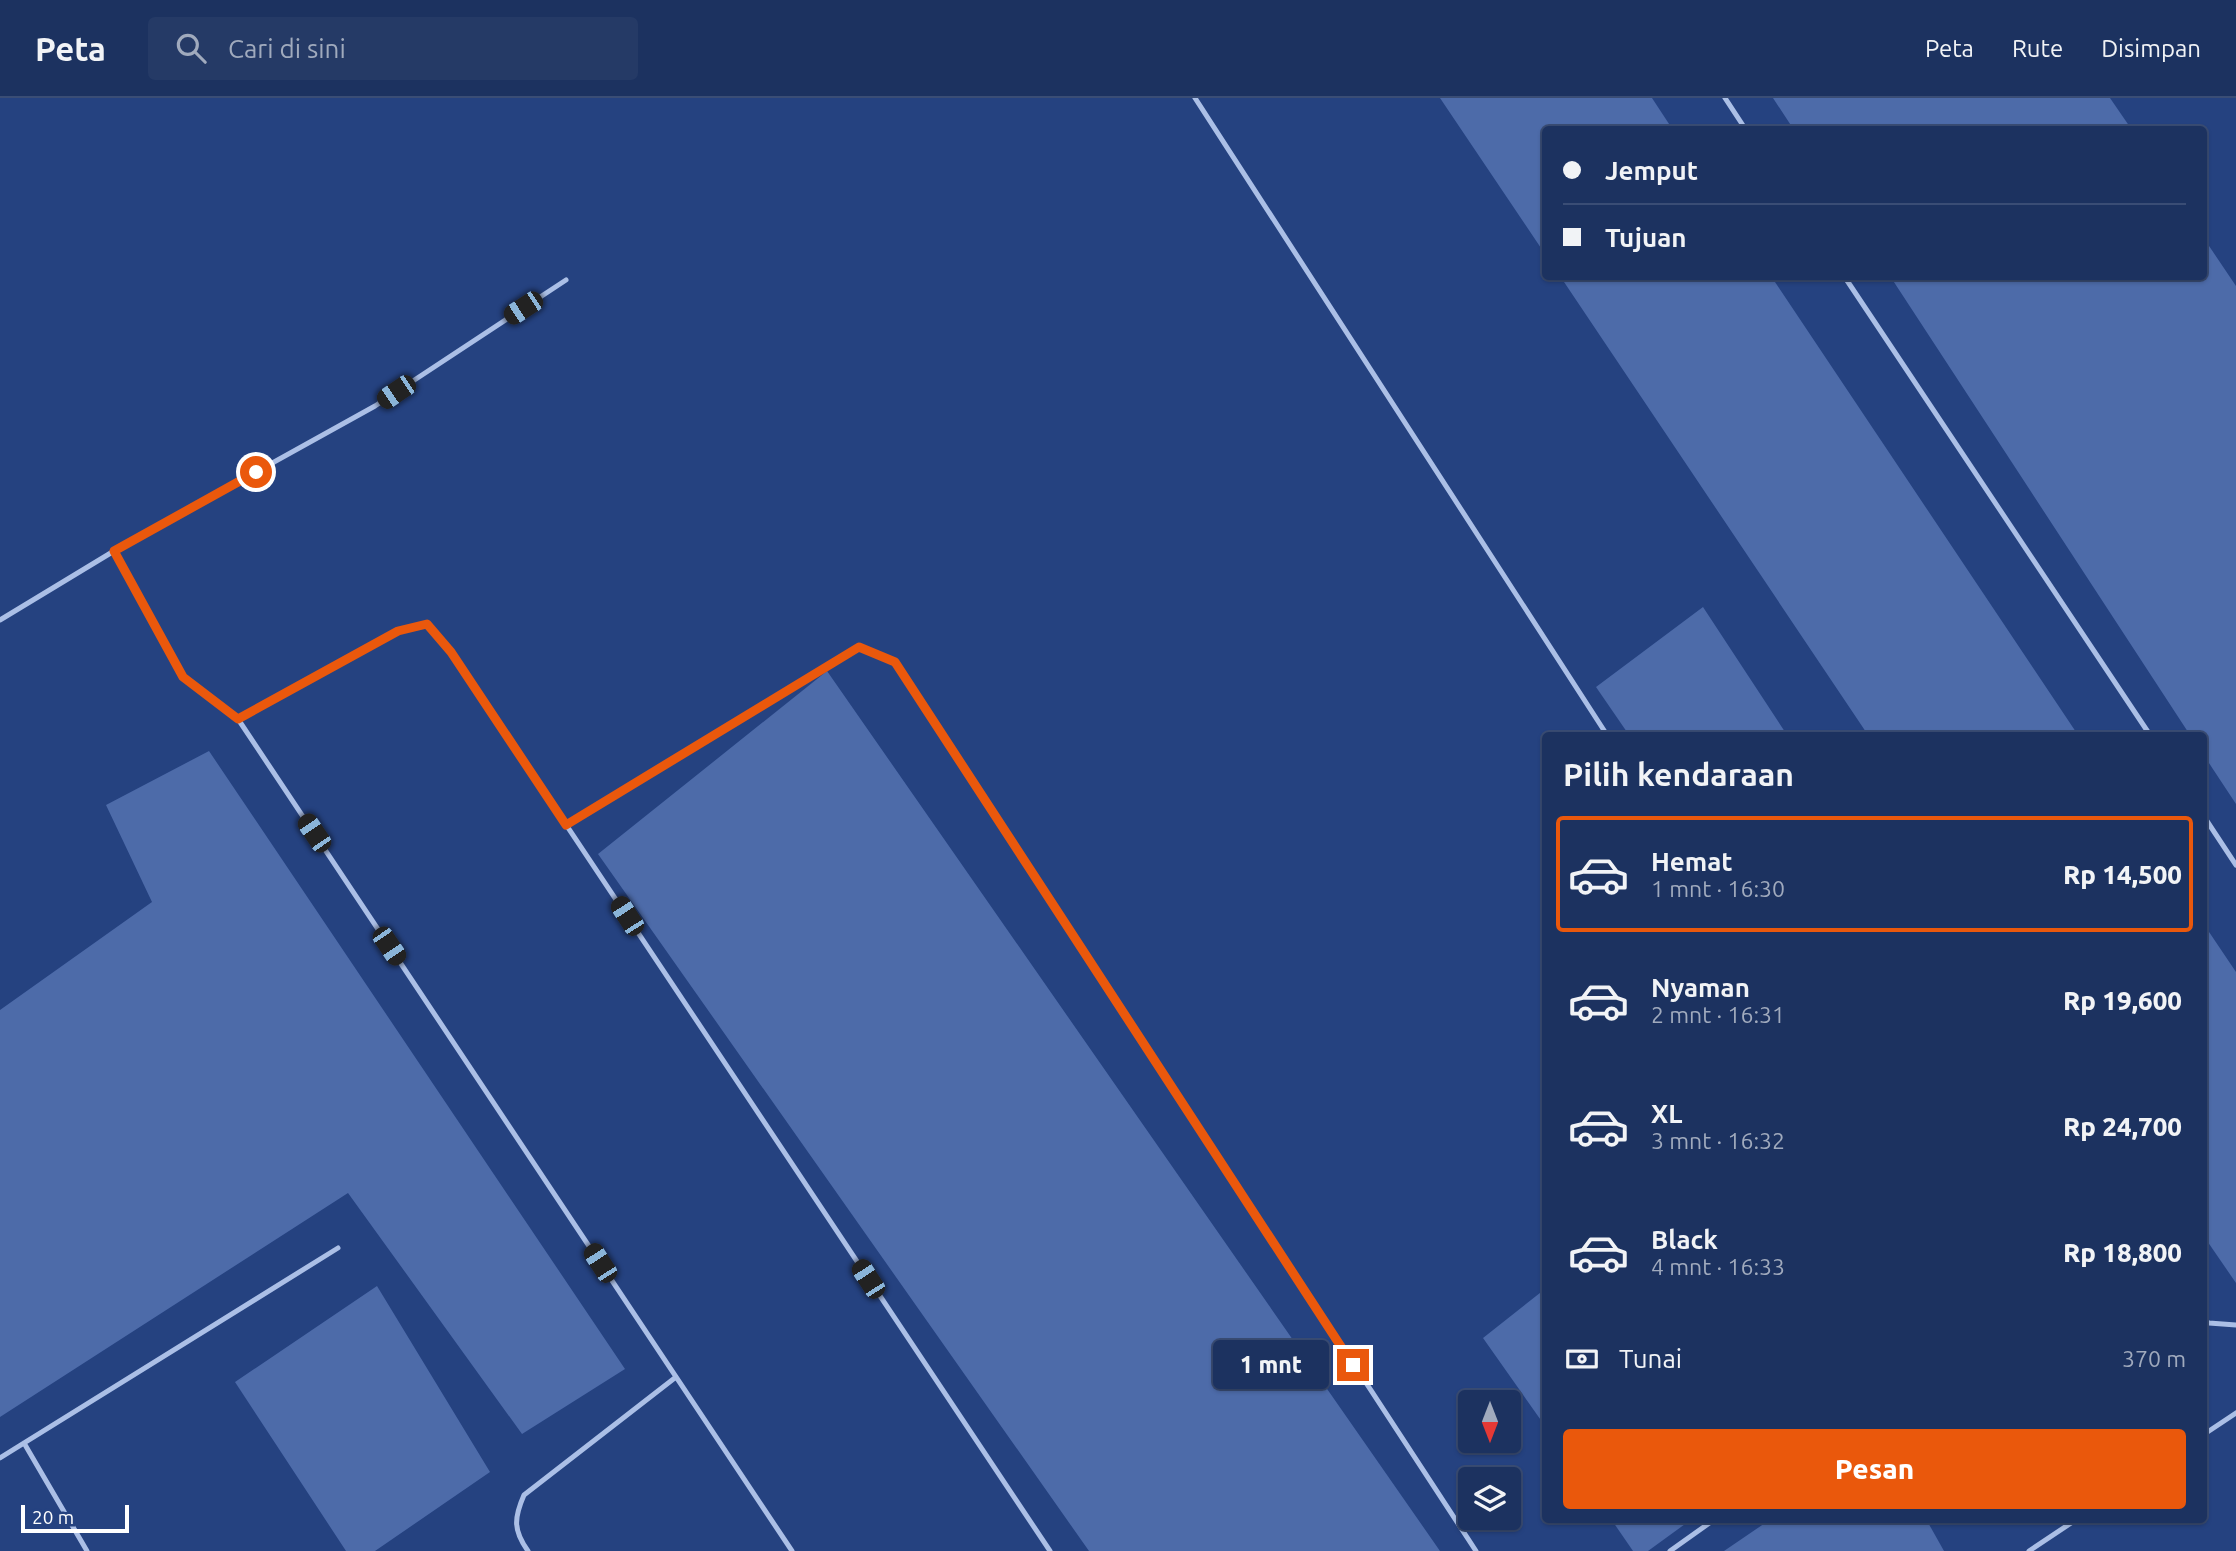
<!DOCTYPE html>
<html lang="id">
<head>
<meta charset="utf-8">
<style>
  :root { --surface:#1c3260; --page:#253a66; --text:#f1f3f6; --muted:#a0aabd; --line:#3a4d75; --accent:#ea580c }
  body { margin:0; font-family:Ubuntu,sans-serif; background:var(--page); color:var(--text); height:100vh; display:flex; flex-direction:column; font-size:26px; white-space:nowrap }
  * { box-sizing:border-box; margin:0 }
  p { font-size:23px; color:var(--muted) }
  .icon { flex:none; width:38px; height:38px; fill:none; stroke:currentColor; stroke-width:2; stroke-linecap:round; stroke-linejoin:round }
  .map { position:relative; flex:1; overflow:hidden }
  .drawer { position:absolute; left:1542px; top:634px; width:665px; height:791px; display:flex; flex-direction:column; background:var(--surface); border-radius:7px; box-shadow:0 2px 5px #0004,0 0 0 2px var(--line) }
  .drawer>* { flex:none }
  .hud { position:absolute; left:1542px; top:28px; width:665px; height:154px; border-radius:7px; box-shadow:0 2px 5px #0004,0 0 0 2px var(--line); display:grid; align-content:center; height:154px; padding:0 21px; background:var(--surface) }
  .needle { width:46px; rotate:180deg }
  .tools { position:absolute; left:1458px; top:1292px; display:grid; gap:14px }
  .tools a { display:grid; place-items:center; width:63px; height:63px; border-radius:7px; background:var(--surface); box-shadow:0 2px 5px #0004,0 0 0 2px var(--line); font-size:35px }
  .scale { position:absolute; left:21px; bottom:18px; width:108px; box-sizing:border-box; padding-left:7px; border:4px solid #fff; border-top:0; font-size:19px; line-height:24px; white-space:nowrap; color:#fff; -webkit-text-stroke:5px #254280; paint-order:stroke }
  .end { position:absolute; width:32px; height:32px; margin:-16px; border:9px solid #ea580c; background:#fff; box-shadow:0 0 0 4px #fff }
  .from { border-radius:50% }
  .bubble { position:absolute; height:49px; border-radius:7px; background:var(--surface); box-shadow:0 2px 5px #0004,0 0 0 2px var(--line); font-size:23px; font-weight:800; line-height:49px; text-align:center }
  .car { position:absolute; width:21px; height:42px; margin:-21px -10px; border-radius:9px; box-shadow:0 0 5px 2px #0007; background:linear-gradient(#222 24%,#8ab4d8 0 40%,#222 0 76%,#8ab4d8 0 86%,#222 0) }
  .hud b { display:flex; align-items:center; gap:24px; height:66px; font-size:26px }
  .hud b+b { border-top:2px solid var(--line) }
  .hud i { width:18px; height:18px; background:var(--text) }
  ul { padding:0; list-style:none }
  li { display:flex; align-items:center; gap:21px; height:116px; margin:0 14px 10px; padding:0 7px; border:4px solid transparent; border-radius:7px }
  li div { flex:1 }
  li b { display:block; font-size:26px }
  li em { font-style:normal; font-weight:800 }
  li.current { border-color:var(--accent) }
  li>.icon { width:63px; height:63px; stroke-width:1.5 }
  h2 { padding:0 21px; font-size:32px; line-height:84px }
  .pay { display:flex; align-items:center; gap:18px; height:77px; padding:0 21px; font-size:26px }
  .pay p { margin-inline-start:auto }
  .button { display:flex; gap:14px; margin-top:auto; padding:14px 21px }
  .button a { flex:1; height:80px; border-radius:7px; background:var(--accent); color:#fff; font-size:28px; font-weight:800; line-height:80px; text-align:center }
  header { display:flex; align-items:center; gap:42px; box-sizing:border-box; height:98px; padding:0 35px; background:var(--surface); border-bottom:2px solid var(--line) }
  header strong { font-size:33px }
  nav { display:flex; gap:38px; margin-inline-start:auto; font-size:24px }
  .search { width:490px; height:63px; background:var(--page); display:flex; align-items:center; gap:18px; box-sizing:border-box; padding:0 24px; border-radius:7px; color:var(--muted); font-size:26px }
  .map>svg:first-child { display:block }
</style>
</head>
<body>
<header>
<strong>Peta</strong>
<div class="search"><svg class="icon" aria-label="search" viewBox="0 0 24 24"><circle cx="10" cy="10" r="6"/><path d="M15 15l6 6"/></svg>Cari di sini</div>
<nav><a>Peta</a><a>Rute</a><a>Disimpan</a></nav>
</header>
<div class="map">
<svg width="2236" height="1453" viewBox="0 0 2236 1453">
  <rect width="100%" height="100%" fill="#254280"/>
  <path fill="#4d6ba9" d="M1440 0H1652L1673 32H1545V156Z
    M1773 0H2110L2132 32H1794Z
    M2203 139 2236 188V706L2203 656V637H2190L1890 178H2203Z
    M1560 178H1771L2078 637H1868Z
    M1703 509 1787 637H1629L1596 589Z
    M827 573 1440 1453H1089L598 756Z
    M209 653 625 1271 522 1336 348 1095 0 1319V912L152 804 106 707Z
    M2203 825 2236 874V1185L2203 1137Z
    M377 1188 490 1374 375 1453H346L235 1284Z
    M1545 1191V1328L1483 1240Z
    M1611 1421H1692L1648 1453H1633Z
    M1771 1421H1926L1944 1453H1724Z"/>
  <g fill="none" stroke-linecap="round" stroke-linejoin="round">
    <path stroke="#abbfe6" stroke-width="5" d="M1195 0 1607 637
      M1725 0 1746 32
      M1844 178 2150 637
      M114 453 183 579 238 621 792 1453
      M0 522 114 453 375 308 566 182
      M238 621 398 533 427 526 451 554 1050 1453
      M2203 717 2236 767
      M566 727 859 549 895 564 1476 1453
      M2203 1222 2209 1225 2236 1227
      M2203 1337 2236 1315
      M24 1345 87 1453
      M0 1360 338 1150
      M528 1453C513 1432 514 1420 524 1397L676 1279
      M1670 1453 1715 1421
      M2029 1453 2077 1421"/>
  </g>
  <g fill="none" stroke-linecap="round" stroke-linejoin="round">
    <path stroke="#ea580c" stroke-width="9" d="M256 374 114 453 183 579 238 621 398 533 427 526 451 554 566 727 859 549 895 564 1353 1267"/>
  </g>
</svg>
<div class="tools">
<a><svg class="needle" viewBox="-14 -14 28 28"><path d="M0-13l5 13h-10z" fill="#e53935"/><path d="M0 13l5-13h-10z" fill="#a0aabd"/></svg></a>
<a><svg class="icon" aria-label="layers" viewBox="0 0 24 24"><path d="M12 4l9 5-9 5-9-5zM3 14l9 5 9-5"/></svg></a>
</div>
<div class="scale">20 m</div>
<i class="end from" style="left:256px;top:374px"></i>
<i class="end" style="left:1353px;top:1267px"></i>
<div class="bubble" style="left:1213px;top:1242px;width:116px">1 mnt</div>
<i class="car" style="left:523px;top:210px;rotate:237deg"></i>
<i class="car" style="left:396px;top:294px;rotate:236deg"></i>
<i class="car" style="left:314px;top:735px;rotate:326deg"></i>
<i class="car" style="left:627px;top:818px;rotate:327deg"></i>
<i class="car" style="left:389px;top:848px;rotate:146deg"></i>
<i class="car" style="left:600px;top:1165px;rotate:327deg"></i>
<i class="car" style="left:868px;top:1181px;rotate:327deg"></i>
<div class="hud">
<b><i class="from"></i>Jemput</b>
<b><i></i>Tujuan</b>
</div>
<section class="drawer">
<h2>Pilih kendaraan</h2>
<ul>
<li class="current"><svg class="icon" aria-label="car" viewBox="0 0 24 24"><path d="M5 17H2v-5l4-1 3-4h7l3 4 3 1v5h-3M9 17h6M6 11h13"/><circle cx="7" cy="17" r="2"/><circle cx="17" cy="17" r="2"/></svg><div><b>Hemat</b><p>1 mnt · 16:30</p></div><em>Rp 14,500</em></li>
<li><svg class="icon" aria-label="car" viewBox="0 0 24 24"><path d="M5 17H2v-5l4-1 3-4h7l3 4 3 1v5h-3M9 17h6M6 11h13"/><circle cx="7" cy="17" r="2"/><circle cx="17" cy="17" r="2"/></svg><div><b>Nyaman</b><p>2 mnt · 16:31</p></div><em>Rp 19,600</em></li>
<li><svg class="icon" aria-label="car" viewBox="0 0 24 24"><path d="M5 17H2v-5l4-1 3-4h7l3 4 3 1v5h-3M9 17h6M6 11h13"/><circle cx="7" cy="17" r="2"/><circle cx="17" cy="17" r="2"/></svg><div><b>XL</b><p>3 mnt · 16:32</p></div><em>Rp 24,700</em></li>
<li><svg class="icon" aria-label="car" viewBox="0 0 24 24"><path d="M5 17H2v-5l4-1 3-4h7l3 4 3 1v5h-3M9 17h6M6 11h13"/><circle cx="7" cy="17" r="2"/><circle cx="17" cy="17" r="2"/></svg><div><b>Black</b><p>4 mnt · 16:33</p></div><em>Rp 18,800</em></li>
</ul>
<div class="pay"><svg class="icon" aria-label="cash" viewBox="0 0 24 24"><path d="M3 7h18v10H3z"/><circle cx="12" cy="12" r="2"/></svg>Tunai<p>370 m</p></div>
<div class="button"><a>Pesan</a></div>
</section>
</div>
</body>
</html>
